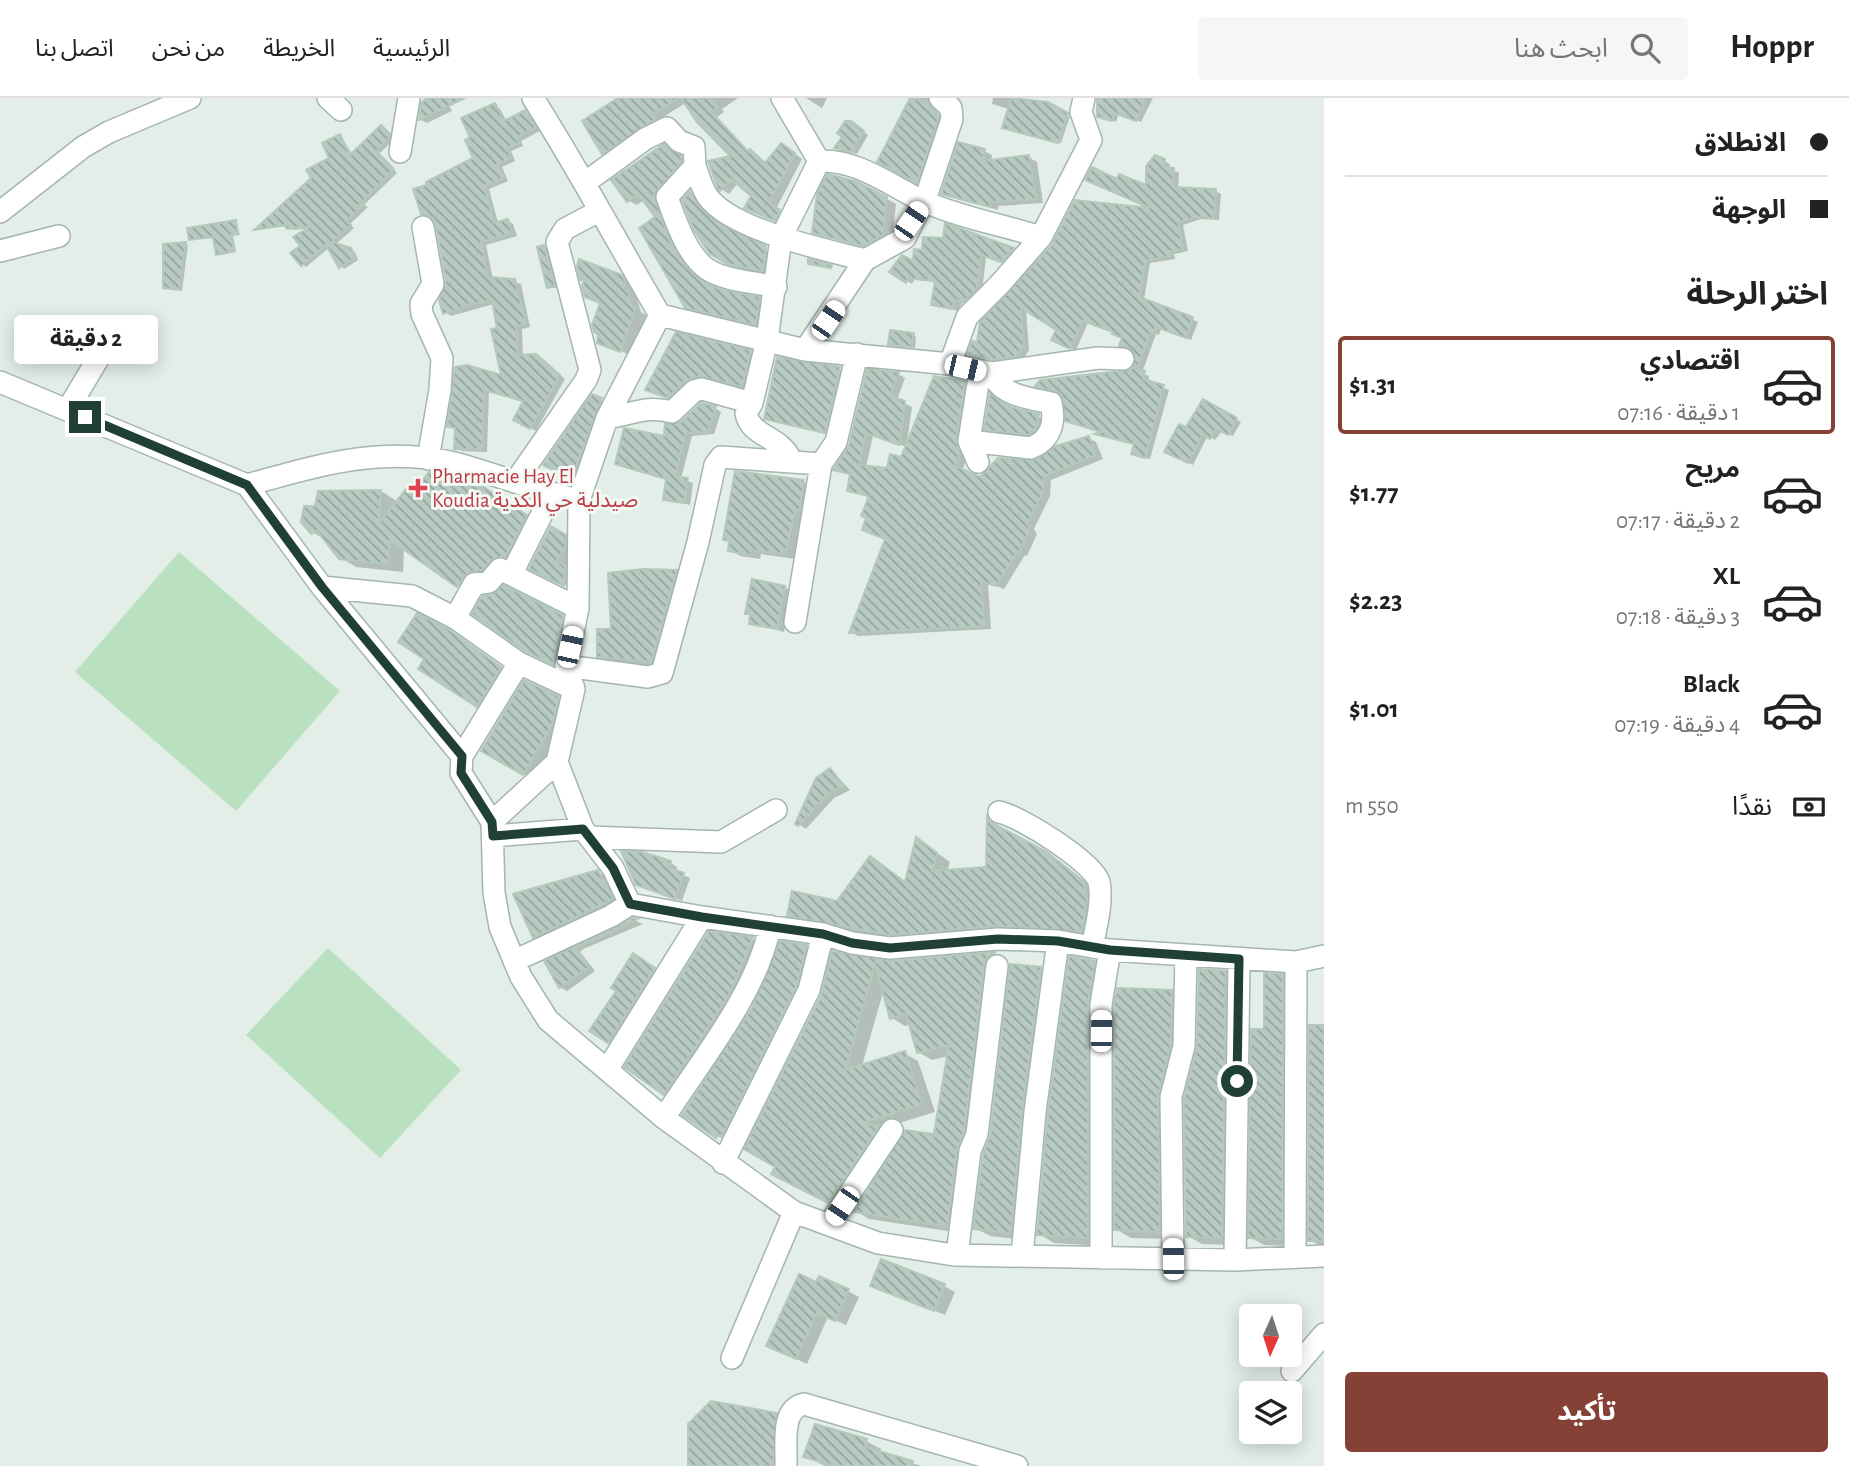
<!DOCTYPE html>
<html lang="ar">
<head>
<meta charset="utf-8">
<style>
  :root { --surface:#fff; --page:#f6f6f6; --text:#222; --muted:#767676; --line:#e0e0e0; --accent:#854136 }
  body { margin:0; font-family:"Alegreya Sans","Noto Sans Arabic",sans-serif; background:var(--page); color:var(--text); direction:rtl; height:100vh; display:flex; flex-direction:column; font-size:26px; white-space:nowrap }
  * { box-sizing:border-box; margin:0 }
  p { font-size:23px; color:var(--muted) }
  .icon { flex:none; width:38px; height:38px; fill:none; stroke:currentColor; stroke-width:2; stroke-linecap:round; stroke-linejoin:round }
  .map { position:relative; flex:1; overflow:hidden; direction:ltr }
  .details { display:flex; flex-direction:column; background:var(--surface); width:525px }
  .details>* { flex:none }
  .top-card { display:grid; align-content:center; height:154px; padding:0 21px; background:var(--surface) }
  .needle { width:46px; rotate:183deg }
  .tools { position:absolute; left:1239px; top:1206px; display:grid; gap:14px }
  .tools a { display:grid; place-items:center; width:63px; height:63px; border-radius:7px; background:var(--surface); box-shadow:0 4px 18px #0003; font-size:35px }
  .end { position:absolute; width:32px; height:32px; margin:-16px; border:9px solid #204034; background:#fff; box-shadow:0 0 0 4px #fff }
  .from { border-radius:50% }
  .bubble { position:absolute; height:49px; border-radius:7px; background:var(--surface); box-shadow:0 4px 18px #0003; font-size:23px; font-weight:700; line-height:49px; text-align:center; direction:rtl }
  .car { position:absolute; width:21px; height:42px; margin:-21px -10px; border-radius:9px; box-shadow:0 0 5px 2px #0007; background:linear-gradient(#fff 24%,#345 0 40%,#fff 0 76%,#345 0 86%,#fff 0) }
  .top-card b { display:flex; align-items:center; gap:24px; height:66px; font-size:26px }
  .top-card b+b { border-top:2px solid var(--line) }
  .top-card i { width:18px; height:18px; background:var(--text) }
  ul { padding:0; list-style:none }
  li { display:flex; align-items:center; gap:21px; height:98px; margin:0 14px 10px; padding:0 7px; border:4px solid transparent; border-radius:7px }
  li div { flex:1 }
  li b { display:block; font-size:26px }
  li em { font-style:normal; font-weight:700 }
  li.selected { border-color:var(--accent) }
  li>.icon { width:63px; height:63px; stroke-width:1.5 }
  h2 { padding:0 21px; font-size:32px; line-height:84px }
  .pay { display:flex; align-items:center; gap:18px; height:77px; padding:0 21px; font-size:26px }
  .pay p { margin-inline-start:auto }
  .button { display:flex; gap:14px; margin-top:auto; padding:14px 21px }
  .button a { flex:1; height:80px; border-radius:7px; background:var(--accent); color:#fff; font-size:28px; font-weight:700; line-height:80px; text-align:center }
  header { display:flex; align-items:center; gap:42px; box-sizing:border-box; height:98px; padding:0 35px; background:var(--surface); border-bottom:2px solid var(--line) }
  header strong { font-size:33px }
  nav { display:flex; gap:38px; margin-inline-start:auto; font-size:24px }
  .search { width:490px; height:63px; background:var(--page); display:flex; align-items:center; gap:18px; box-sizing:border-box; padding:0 24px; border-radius:7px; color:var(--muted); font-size:26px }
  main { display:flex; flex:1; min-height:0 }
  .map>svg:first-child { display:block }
</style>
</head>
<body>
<header>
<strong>Hoppr</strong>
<div class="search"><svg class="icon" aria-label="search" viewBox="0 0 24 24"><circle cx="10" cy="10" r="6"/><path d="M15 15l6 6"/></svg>ابحث هنا</div>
<nav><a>الرئيسية</a><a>الخريطة</a><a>من نحن</a><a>اتصل بنا</a></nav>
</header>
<main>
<section class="details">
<div class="top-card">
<b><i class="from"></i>الانطلاق</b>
<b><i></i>الوجهة</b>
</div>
<h2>اختر الرحلة</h2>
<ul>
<li class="selected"><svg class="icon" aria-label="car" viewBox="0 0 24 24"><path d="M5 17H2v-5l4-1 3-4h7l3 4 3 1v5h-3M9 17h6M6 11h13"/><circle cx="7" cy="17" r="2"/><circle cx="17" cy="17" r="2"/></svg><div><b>اقتصادي</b><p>1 دقيقة · 07:16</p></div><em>$1.31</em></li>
<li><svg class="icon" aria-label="car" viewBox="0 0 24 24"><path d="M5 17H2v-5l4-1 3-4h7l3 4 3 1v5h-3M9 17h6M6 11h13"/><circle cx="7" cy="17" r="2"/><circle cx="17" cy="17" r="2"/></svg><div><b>مريح</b><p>2 دقيقة · 07:17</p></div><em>$1.77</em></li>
<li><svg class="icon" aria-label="car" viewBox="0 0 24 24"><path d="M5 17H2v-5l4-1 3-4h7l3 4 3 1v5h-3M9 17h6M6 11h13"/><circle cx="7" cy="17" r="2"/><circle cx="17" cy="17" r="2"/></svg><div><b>XL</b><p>3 دقيقة · 07:18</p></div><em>$2.23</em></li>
<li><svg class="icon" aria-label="car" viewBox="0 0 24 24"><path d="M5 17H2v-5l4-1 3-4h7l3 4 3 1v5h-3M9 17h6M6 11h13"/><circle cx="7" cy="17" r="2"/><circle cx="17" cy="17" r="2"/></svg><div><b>Black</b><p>4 دقيقة · 07:19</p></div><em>$1.01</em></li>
</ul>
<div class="pay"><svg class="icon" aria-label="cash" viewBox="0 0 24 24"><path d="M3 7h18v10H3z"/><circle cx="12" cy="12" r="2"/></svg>نقدًا<p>550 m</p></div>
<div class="button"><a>تأكيد</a></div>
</section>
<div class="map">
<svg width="1324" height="1368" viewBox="0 0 1324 1368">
  <defs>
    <pattern id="building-back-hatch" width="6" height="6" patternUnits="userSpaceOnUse" patternTransform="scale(1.75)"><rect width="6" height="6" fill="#b7c9c0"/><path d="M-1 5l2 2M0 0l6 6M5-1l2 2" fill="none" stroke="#94a59d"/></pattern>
  </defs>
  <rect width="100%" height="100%" fill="#e2eee7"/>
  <path fill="#b9e1bf" d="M179 454 340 593 236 713 75 574Z
    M328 850 461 972 380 1060 246 937Z"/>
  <path fill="#0003" fill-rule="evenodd" d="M433 0 446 3 452 13 427 25 421 22 423 6Z
    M621 0H738L722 11 724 14 717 19 750 54 767 66 789 51 802 61 776 111 787 118 783 126 753 113V97L738 85 729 96 721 91 734 59 684 6 660 21 663 25 611 59 604 54Z
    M806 0H827L822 10Z
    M912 0H933L934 10 944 24 923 87 880 63Z
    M993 0H1020L1058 9 1057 12 1070 18 1061 45 1007 31 1009 11 992 6Z
    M1099 0H1153L1141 24 1119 15 1116 24 1098 17Z
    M494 7 500 11 507 24 525 14 540 33 521 43 523 48 511 53 515 63 502 69 508 83 489 91 498 125 508 123 513 126 517 138 486 147 493 181 521 186 530 229 522 231 523 258 542 261 565 281 536 333 515 321 525 304 489 293 487 354 462 353 456 350 457 331 449 328 456 270 504 280 499 231 494 206 451 218 445 214 448 184 435 121 429 119 430 88 476 61Z
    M857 29 868 37 857 56 837 50Z
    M386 32 393 42 379 56 397 75 364 107 368 109 350 126 354 130 335 147 355 154 358 162 344 171 330 149 306 169 302 166V148L311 130 293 132 287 128 257 132 331 61 340 38 353 57Z
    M673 53 690 65 662 103 679 150 692 172 707 187 768 206 764 230 696 214 686 208 657 120 644 102 637 107 628 102Z
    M984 53 992 57 991 64 1028 59 1037 64 1043 105 998 108V112L943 95Z
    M1156 59 1170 66 1169 71 1179 75 1178 91 1215 93 1221 96 1219 122 1201 121 1183 127 1188 153 1174 156 1175 161 1150 165 1144 202 1198 224 1191 242 1161 231 1159 237 1156 236 1142 275 1149 278 1148 284 1169 292 1150 361 1139 358 1135 347 1099 336 1104 335 1063 297 1038 288 1130 274 1136 268 1137 255 1122 247 1124 240 1114 234 1088 225 1076 252 1059 245 1058 232 1026 211 1029 252 1024 260 999 264 970 256 979 247 982 225 1155 113 1118 84 1147 90Z
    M690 95 705 104 712 117 726 131 779 160 778 180 731 168 716 159Z
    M887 101 896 106 892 142 874 152 814 134Z
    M236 124 240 137 233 138 236 154 220 157 215 140 191 141Z
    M946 128 1018 155 1008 166 986 159 982 194 970 206 962 205 958 213 933 206 937 184 914 182 912 186 892 174 915 166 924 153 944 142Z
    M186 146 188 147 182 193 168 190Z
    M544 149 550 152 560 191 549 189Z
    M621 178 632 185 641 214 646 217 631 258 609 247 602 206 586 198V183L582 181Z
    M913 237 916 239 915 250 890 246Z
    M750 254 765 263 757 296 715 286 683 307 647 292Z
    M778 261 846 274 831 337 767 321Z
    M868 273 898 276 905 280 897 302 912 309 907 344 965 284 972 289 967 360 962 373 980 381 1035 364 1088 340 1096 344 1103 361 1051 382 1050 398 1034 431 1037 436 1027 458 1025 457 1004 491 988 485 991 531 858 538 851 534 887 441 868 420 870 400 849 392 852 378 836 371 850 348ZM873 338 907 349 902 361 888 371 866 369Z
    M593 298 612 308 582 386 556 373Z
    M1204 304 1241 324 1233 338 1222 333 1215 342 1208 337 1193 367 1170 356Z
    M715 310 721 314 714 336 692 338 681 381 693 385 690 407 665 401 668 381 617 365 665 340 681 326Z
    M1012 311 1046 322 1035 339 993 335 986 331Z
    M803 384 813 390 795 461 761 456 760 461 740 458 730 452Z
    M454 389 494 397 540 427 497 479 472 496 404 450 403 474 356 469 341 460 326 442 312 434 316 410 381 393 395 402V408L412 397Z
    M551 430 576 445V457L567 471 576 476 575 491 542 476Z
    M676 474 686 480 661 569 609 564 599 558 612 532Z
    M785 489 791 493 784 534 751 525 752 517 747 515Z
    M562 519 577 527 568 573 542 561Z
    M463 542 515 578 492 615 478 607Z
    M558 600 573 608 538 684 483 652Z
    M831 672 850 692 834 700 806 731 797 725Z
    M988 721 1007 735 1061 764 1097 793 1095 841 905 844 803 825 789 817 837 805 871 761 907 785 917 741 950 764 947 773 988 770Z
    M642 756 671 765 677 769 676 774 690 780 682 803 637 786Z
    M598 774 613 782 627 809 549 847 535 838Z
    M633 822 643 826 583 851 580 854 595 873 567 893 560 889 545 866Z
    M710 835 753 841 767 849 679 1003 665 995Z
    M806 849 821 857 732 1047 684 1016Z
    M834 855 891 865 995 856 1008 863 1001 867 961 1135 869 1121 856 1113 931 1038 935 1040 949 958 932 962 918 954 911 926 905 928 892 920 884 891 862 968 904 955 918 963 935 1014 880 1031 891 1037 842 1111 787 1083Z
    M633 858 661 875 616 948 592 932 618 892Z
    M1094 864 1109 873 1102 1148 1054 1145 1039 1136Z
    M1041 871 1055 879 1025 1142 990 1138 975 1130Z
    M1225 874 1239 883 1236 1147 1202 1146 1188 1138Z
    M1282 878 1297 886 1296 1148 1264 1147 1250 1139 1266 933Z
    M1172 894 1186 902 1172 1008 1174 1141 1131 1140 1116 1131Z
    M1311 929H1324V1150L1310 1142Z
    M817 1187 848 1193 859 1199 846 1227 828 1219 807 1266 779 1253Z
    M872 1187 944 1188 955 1194 945 1217Z
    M776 1317 790 1325 787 1368H690Z
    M866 1343 881 1351 880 1356 922 1368H825L805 1358Z"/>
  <path fill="url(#building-back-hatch)" stroke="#b4c8bd" stroke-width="2" d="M427 0H465L419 22 421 5Z
    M618 0H679L653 16 656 21 602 56 582 23Z
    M681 0H712L718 9 711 14 748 54 750 51 765 65 781 45 795 55 769 105 780 112 775 123 744 110 751 98 731 81 720 93 718 91 708 63 730 58 697 24Z
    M910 0 928 4 939 19 917 85 877 64Z
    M1011 0 1048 4 1068 15 1058 45 1002 30Z
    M1097 0H1146L1136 23 1115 15 1112 23 1097 19Z
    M495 5 504 23 525 12 536 29 516 40 519 45 507 50 511 60 497 66 504 80 484 88 494 125 508 121 512 135 481 144 488 179 515 181 526 226 516 228 518 257 536 256 560 277 530 331 513 322 523 303 484 292 482 351H454L455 330 447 329 455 269 467 267 501 277 491 231 497 230 492 203 472 206 443 216 439 202 446 184 436 127 433 120 421 116 413 91 427 87 426 84 473 60 465 42 470 39 461 20Z
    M845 23H851L864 33 851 54 834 50 842 39 837 35Z
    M381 27 390 36 389 40 376 53 394 71 358 108 365 105 347 123 351 127 332 144 351 150 355 160 339 170 326 147 301 168 290 155 300 148 293 139 311 128 287 131 284 127 254 132 311 80 306 72 329 60 322 45 340 36 350 57Z
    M958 44 985 51 982 63 1029 57 1036 101 990 104V109L941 96Z
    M664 46 681 58 682 63 654 97 670 144 683 165 700 182 719 191 760 199 756 227 685 210 639 130 655 119 638 96 627 104 611 82Z
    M1155 57 1165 61 1164 69 1174 70 1173 89 1216 91 1214 120 1194 119 1178 125 1183 151 1169 154 1170 158 1145 163 1139 199 1193 219 1186 240 1156 229 1153 236 1150 235 1137 271 1145 273 1143 281 1164 287 1145 360 1131 356 1134 346 1094 336 1101 334 1065 323 1061 296 1035 288 1040 282 1130 272 1134 267 1135 256 1129 250 1119 248 1122 240 1112 236 1113 234 1083 223 1070 251 1051 242 1056 232 1021 210 1024 250H1021L1018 258 992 262 967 256 972 243 977 244 980 224 1051 148 1075 102 1150 110 1085 82 1092 69 1117 81 1119 76 1146 87V68Z
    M827 76 855 83 887 99 883 137 863 148 812 135 817 96Z
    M690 93 697 106 713 122 766 148 763 173 727 166 709 155 694 132 682 102Z
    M236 122 238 136 231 137 234 153 216 157 213 139 189 142 187 130Z
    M945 125 1014 150 1001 164 981 157 977 191 964 204 956 202 951 211 931 207 935 183 908 180 906 185 889 174 902 157 913 163 914 151 922 152 923 139 943 140Z
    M186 144 179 192 163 190V146Z
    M544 147 555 188 547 190 537 149Z
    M579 161 622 177 625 183 623 189 629 196 631 207 636 209 620 254 597 245 598 236 594 234 592 227 600 205 585 199 582 188 585 181 580 182 577 168Z
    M808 161 832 167 831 170 808 166Z
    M890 232 914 235 912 249 888 247Z
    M676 234 751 252 742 289 699 278 685 283 668 300 645 292Z
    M777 259 840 269 825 335 764 321Z
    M867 271 899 274 890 298 905 303 899 347 866 335 859 367 887 370 890 356 901 359 934 278 965 283 956 341 960 355 955 368 980 379 998 360 1035 362 1056 348 1089 338 1096 357 1044 378 1043 394 1027 426 1030 431 1019 455 1017 454 996 488 981 483 984 528 849 535 885 441 862 432 866 420 861 418 869 398 847 393 850 376 833 372 849 347Z
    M990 295 1011 309 1039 316 1036 330 1028 337 984 332Z
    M592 296 602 300 571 381 543 367Z
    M1203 301 1237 320 1228 337 1217 331 1210 341 1203 336 1188 365 1164 354 1179 326 1186 329Z
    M701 305 716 308 708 334 685 335 675 378 688 380 684 405 663 402 666 381 615 366 624 330 664 338 665 326 681 324Z
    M735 373 804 382 799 413 795 412 785 456 751 452 750 457 728 453 729 443 723 442Z
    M429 374 437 375 452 386 453 378 479 386 527 417 505 459H495L482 472 467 475 457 489 390 442 388 466 339 461 317 433 311 436 301 424 304 408H315L318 393 381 392 378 426 406 391 412 395Z
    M551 428 566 437 565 450 557 463 565 468 564 488 529 471Z
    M643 471 677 472 651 564 597 559V531H611L608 475Z
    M752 481 785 488 777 531 749 526 750 516H745Z
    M503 487 563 517 553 567 526 554 472 516 482 498 492 497Z
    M417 515 448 531 501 569 477 609 418 571 424 561 398 544Z
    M524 582 559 598 552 627 523 677 481 653Z
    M830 670 844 688 827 696 798 728 795 726 816 680Z
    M987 718 994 726 1047 754 1083 784 1087 799 1082 834 997 828 890 837 787 818 792 793 837 803 870 758 905 784 916 739 937 755 932 773 986 769Z
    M621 753 642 754 671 763 669 770 684 775 675 801 636 787Z
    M598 772 613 801 533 840 513 796Z
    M633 820 638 821 576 850 589 869 559 890 544 863Z
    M709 833 753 839 729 897 664 997 624 969Z
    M780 843 807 847 797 887 722 1038 718 1037 716 1040 682 1017 752 910Z
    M832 853 891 863 996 854 987 860 984 866 964 1033 957 1051 947 1128 854 1114 905 1032 932 1036 933 1041 949 947 917 955 906 916 890 921 875 866 845 972 905 953 922 1006 861 1025 879 1028 828 1105 771 1076 775 1069 744 1051 821 898Z
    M633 855 655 870 608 945 589 933 616 893 611 890Z
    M1069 858 1095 863 1088 906V1140L1037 1137 1048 1015Z
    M1010 866 1041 869 1022 1013 1011 1135 973 1131 983 1056 990 1038Z
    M1199 871 1226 873 1222 1140 1186 1139 1184 1001 1197 949Z
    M1264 875 1283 876 1282 1141 1248 1140 1251 931H1264Z
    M1117 890 1172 892 1171 946 1158 999 1160 1134 1114 1132V907Z
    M1309 927H1324V1143H1308Z
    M881 1161 945 1186 934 1213 870 1188Z
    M799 1176 816 1184 819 1178 849 1191 835 1223 817 1215 796 1261 766 1248Z
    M711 1303 777 1315 773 1368H688V1326Z
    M815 1326 867 1341 865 1349 913 1363 912 1368H836L803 1359Z"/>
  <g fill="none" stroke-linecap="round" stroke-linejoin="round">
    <defs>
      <path id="minor" d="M328 0 341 12
        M533 0C578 71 617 144 660 217L805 252 950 266 992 275 1098 260 1123 261
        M782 0 819 63
        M400 54 409 0
        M819 63C857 61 889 87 923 103 959 119 1002 127 1041 139
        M695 68C699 78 702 91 708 99 732 132 826 152 865 162
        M586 84 645 41 667 30 679 43 694 49 695 68 667 99C675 121 686 156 707 171 725 183 755 184 776 189
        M0 114 83 49 109 34 190 0
        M423 129 433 186 421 206 422 216 442 260 440 292 428 361
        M0 153 59 138
        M805 252 865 162 905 140 927 96 952 21 951 10 940 0
        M950 266 967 219 999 187 1041 139 1091 42 1081 14 1084 0
        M0 284 247 387 322 489 462 658 461 675 492 724 494 795 500 829 521 879 548 922 664 1020 794 1114 878 1145 954 1157 1235 1162 1324 1158
        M68 311 105 249
        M607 320C633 316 647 307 672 314L694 293 702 291 752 305
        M969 343 1030 350C1050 343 1056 325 1051 305 1030 300 1000 298 992 275
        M791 362C780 337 750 339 746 315L752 305 767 242 781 140 819 63
        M978 364 969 343 980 273
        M515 384 586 282 590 272 557 144 565 131 599 113
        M247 387C316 368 383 347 454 365 496 376 536 393 579 402L578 510 566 568 574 591 557 664 583 731 613 770 630 806 702 819 823 836 852 845 890 850 998 841 1058 843 1110 852 1296 864 1324 858
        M579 402 607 320 660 217
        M512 475 552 396
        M322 489 412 498 455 520 519 565 574 591
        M455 520 474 486 489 484 500 471 578 510
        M795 524 821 366 836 344 857 256
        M566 568 648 579 662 575 698 444 715 367 721 359 821 366
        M462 658 519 565
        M999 714C1020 718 1093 764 1099 784 1103 803 1096 830 1092 849
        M492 724 557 664
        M493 738 583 731
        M589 739 721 744 776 712
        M514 863 611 818 630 806
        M607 972 702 819
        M664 1020C701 962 757 895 770 828
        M723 1065 809 892 823 836
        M829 1127 892 1032
        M957 1157 970 1053 977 1036 997 868
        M1022 1158 1035 1014 1058 843
        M1295 1159 1296 864
        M1101 1160V906L1110 852
        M1173 1161 1171 999 1184 948 1186 857
        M1235 1162 1239 861
        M732 1260 794 1114
        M1292 1273 1324 1236
        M786 1368C787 1348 780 1311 804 1306L1017 1368"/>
    </defs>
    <use href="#minor" stroke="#a4b6ae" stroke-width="24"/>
    <use href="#minor" stroke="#fff" stroke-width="21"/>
  </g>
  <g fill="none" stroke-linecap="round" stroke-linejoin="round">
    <path stroke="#204034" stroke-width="9" d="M85 319 247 387 322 489 462 658 461 675 492 724 493 738 583 731 613 770 630 806 702 819 823 836 852 845 890 850 998 841 1058 843 1110 852 1239 861 1237 983"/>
  </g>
  <path fill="#e0444e" stroke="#f3faf5" stroke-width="2.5" d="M414.5 379.5h7v7h7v7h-7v7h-7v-7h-7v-7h7z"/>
  <g text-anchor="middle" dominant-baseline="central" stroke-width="6" stroke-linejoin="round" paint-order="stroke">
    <g font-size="21" fill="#be3a42" stroke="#f3faf5" text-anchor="start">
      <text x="432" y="378">Pharmacie Hay El<tspan x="432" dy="24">Koudia صيدلية حي الكدية</tspan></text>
    </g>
  </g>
</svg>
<div class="tools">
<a><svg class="needle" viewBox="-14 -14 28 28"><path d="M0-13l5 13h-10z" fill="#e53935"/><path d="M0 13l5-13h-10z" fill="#767676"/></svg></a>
<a><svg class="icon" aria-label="layers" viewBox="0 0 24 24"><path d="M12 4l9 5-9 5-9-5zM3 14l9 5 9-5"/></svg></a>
</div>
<i class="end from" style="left:1237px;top:983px"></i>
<i class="end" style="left:85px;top:319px"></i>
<div class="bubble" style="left:14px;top:217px;width:144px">2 دقيقة</div>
<i class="car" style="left:911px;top:123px;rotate:34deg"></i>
<i class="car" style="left:828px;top:222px;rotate:34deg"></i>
<i class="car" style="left:965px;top:270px;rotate:103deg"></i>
<i class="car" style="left:570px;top:549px;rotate:12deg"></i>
<i class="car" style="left:1101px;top:933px;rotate:1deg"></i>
<i class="car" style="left:842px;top:1108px;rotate:214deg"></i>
<i class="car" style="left:1173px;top:1161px;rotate:359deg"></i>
</div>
</main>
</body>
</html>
